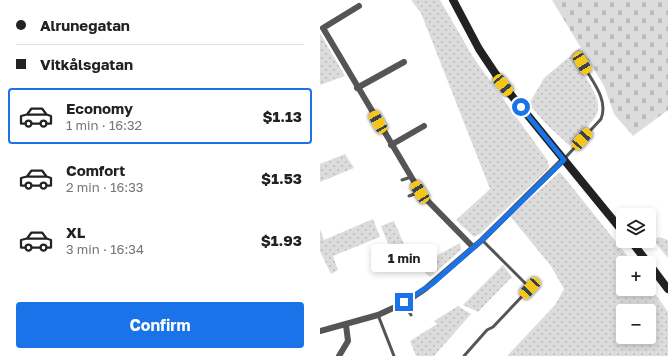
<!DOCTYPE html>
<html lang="en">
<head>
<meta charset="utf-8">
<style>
  :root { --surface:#fff; --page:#f6f6f6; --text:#222; --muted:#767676; --line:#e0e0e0; --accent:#1a73e8 }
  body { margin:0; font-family:"Golos Text",sans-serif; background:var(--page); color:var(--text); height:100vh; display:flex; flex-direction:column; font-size:15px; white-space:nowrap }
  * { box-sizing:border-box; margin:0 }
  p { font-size:13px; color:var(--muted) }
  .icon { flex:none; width:22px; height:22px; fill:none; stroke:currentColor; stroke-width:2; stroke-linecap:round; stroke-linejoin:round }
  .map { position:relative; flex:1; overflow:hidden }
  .details { display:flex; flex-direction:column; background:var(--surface); width:320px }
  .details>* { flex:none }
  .guide { display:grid; align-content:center; height:88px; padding:0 16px; background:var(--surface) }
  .controls { position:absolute; left:296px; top:208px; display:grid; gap:8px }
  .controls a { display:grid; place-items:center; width:40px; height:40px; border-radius:4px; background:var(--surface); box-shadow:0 2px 6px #0003; font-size:20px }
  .end { position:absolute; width:18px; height:18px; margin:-9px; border:5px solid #1a73e8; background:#fff; box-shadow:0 0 0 2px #fff }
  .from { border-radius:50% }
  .bubble { position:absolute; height:28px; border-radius:4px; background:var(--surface); box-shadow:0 2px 6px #0003; font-size:13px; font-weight:700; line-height:28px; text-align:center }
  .car { position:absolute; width:12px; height:24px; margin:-12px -6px; border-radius:5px; box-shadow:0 0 3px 1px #0007; background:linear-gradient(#f5c518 24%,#345 0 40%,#f5c518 0 76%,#345 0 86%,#f5c518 0) }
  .guide b { display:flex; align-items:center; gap:14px; height:38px; font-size:15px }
  .guide b+b { border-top:1px solid var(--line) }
  .guide i { width:10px; height:10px; background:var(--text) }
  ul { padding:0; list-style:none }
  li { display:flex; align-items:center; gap:12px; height:56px; margin:0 8px 6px; padding:0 8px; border:2px solid transparent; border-radius:4px }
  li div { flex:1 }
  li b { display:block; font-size:15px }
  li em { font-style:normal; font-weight:700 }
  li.current { border-color:var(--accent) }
  li>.icon { width:36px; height:36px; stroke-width:1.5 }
  .cta { display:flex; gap:8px; margin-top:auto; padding:8px 16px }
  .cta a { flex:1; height:46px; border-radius:4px; background:var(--accent); color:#fff; font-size:16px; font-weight:700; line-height:46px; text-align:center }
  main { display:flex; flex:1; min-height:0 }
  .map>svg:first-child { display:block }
</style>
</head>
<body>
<main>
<section class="details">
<div class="guide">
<b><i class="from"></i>Alrunegatan</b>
<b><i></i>Vitkålsgatan</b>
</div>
<ul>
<li class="current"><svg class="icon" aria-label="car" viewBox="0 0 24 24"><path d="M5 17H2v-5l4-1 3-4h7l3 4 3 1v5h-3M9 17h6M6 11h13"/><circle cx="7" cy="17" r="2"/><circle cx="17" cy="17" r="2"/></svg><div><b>Economy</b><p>1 min · 16:32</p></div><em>$1.13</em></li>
<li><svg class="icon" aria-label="car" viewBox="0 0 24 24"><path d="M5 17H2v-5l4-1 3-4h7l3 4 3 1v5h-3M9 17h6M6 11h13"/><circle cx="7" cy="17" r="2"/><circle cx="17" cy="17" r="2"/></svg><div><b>Comfort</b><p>2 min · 16:33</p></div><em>$1.53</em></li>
<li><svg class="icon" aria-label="car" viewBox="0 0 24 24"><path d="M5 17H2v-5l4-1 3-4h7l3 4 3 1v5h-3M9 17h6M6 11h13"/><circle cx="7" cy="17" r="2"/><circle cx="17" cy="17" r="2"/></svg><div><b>XL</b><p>3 min · 16:34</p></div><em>$1.93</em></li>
</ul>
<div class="cta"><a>Confirm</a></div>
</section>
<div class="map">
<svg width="348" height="356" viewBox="0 0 348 356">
  <defs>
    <pattern id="grass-dots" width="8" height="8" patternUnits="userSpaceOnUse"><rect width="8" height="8" fill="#dcdcdc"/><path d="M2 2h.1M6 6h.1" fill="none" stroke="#bbb" stroke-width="1.8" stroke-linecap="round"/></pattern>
    <pattern id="cemetery-stones" width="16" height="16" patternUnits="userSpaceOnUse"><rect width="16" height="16" fill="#dcdcdc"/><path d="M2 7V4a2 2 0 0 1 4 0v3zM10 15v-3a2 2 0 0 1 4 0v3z" fill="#bbb"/></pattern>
  </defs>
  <rect width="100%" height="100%" fill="#fff"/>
  <path fill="url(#grass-dots)" fill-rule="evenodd" d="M91 0H120L153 57 228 161 229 168 160 234 154 237 136 220 170 189 101 13Z
    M0 33 25 76 0 85Z
    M261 47 268 60 261 69C287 113 284 110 249 145L227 125 209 104 224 78Z
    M25 154 34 168 0 182V164Z
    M240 172 313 263H303V289H329V285L348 312V356H187L235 305 244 289 231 266 190 216ZM303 311H329V337H303Z
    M53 219 60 237 13 256 18 270 11 274 0 251V229L4 240Z
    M74 221 86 249 72 254 61 226Z
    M338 237 348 240V258L334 241Z
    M140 243 141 250 110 277 95 264 118 255Z
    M183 265 192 277 158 312 143 305Z
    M138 306 151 314 114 356H96L90 341 117 324 114 321Z"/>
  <path fill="url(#cemetery-stones)" d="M232 0H348V110L313 136 294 114 284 86Z"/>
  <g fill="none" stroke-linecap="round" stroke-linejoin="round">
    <path stroke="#555" stroke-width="3" d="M245 158 281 119C289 99 271 80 262 63
      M82 180 91 177
      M89 196 100 192
      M84 303 91 315
      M58 315 74 356
      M144 356 167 330 173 327 210 288 162 240"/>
    <path stroke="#555" stroke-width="6" d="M39 6 3 28 102 195 153 247
      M37 88 84 62
      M71 145 104 126
      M0 331 58 315 84 303 105 289 162 240 243 160
      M19 356 28 341 26 325"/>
    <path stroke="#222" stroke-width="8" d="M133 0 159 49 183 85 303 232
      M311 241 328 263
      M329 264 348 289"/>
  </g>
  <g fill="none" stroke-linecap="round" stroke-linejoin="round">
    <path stroke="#1a73e8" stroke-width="5" d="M84 302 112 284 162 240 244 160 201 107"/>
  </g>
</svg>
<div class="controls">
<a><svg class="icon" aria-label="layers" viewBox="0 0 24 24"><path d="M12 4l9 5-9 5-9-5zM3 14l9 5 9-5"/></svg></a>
<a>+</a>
<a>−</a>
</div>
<i class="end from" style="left:201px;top:107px"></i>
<i class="end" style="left:84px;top:302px"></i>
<div class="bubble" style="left:51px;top:244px;width:66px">1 min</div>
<i class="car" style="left:262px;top:63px;rotate:149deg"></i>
<i class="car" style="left:183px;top:85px;rotate:141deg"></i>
<i class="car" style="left:58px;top:122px;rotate:330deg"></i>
<i class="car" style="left:262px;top:139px;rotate:42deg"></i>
<i class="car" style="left:100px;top:192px;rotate:328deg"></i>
<i class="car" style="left:210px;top:288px;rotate:223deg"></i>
</div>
</main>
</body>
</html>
